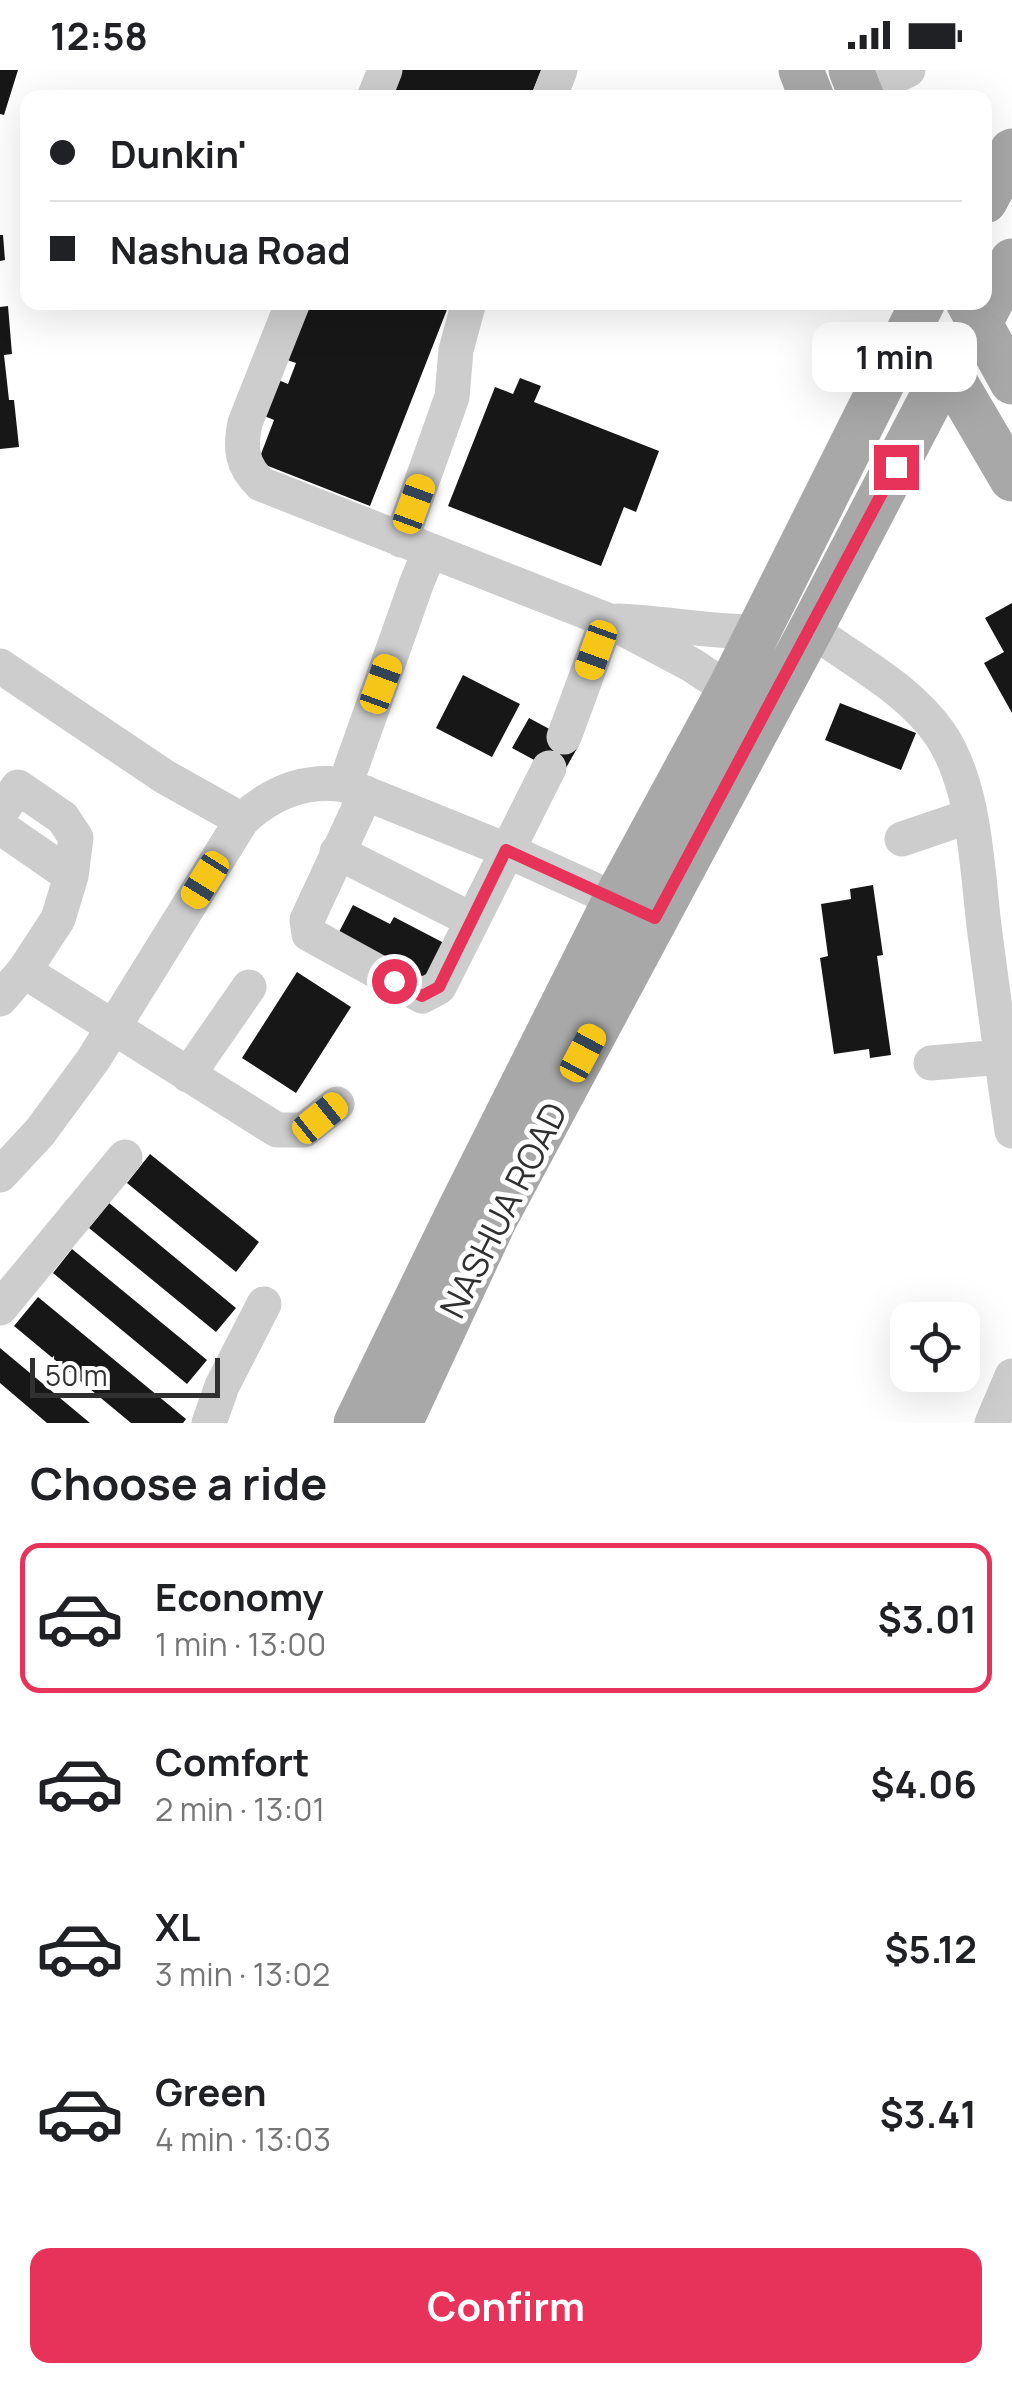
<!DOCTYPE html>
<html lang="en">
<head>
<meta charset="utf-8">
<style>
  :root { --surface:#fff; --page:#f6f6f6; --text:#202124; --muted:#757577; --line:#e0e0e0; --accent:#e7325a }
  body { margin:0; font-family:Manrope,sans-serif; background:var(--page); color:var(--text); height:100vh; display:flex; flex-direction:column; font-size:38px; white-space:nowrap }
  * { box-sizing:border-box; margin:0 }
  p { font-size:32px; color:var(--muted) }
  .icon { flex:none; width:55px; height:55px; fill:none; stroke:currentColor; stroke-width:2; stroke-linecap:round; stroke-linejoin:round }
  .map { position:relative; height:1353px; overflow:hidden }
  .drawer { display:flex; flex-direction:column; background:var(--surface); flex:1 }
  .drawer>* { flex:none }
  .top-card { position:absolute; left:20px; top:20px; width:972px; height:220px; border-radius:20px; box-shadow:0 10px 40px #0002; display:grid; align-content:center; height:220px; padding:0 30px; background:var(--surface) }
  .tools { position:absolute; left:890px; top:1232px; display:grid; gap:20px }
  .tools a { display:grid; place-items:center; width:90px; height:90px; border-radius:20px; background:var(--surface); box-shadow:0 10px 40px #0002; font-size:50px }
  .scale { position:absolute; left:30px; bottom:25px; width:190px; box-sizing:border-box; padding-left:10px; border:5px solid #303030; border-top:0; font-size:28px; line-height:35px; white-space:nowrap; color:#303030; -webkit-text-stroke:8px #fff; paint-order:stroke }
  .end { position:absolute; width:45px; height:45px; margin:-22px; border:12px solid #e7325a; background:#fff; box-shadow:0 0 0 5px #fff }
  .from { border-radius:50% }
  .bubble { position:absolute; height:70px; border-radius:20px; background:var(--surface); box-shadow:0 10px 40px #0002; font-size:32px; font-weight:700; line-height:70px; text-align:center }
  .car { position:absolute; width:30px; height:60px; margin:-30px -15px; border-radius:12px; box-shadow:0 0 8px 2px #0007; background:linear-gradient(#f5c518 24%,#345 0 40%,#f5c518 0 76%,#345 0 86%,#f5c518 0) }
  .top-card b { display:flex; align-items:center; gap:35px; height:95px; font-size:38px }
  .top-card b+b { border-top:2px solid var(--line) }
  .top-card i { width:25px; height:25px; background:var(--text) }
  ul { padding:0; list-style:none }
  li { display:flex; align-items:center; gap:30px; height:150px; margin:0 20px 15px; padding:0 10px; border:5px solid transparent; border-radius:20px }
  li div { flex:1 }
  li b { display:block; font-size:38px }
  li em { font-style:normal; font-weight:700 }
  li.selected { border-color:var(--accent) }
  li>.icon { width:90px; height:90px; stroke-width:1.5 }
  h2 { padding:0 30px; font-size:45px; line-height:120px }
  .cta { display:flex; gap:20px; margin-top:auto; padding:20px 30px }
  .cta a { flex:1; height:115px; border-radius:20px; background:var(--accent); color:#fff; font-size:40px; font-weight:700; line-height:115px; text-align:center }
  .status { display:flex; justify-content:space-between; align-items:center; height:70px; padding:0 50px; background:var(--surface); direction:ltr }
  .status svg { height:28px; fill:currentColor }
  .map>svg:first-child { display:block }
</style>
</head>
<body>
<div class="status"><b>12:58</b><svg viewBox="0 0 49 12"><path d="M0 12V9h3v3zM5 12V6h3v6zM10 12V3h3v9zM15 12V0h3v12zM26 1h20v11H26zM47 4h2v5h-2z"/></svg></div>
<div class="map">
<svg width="1012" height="1353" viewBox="0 0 1012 1353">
  <rect width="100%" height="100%" fill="#fff"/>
  <path fill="#171717" d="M0 0H18L4 45 0 44Z
    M401 0H541L530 28H390Z
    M0 165H3L5 190 0 191Z
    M310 232H450L370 436 258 392 274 350 262 345 276 309 288 314 296 293 287 290Z
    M8 236 12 284 4 285 9 330H14L19 377 0 379V237Z
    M520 308 541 316 534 332 659 381 636 442 624 437 601 496 448 436 495 317 513 324Z
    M1012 533V643L984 593 1004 582 985 548Z
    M463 605 520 634 492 687 436 658Z
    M840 633 916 663 901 700 825 670Z
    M529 648 579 675 562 705 512 678Z
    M873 815 883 885 877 886 891 985 870 988 869 979 834 984 820 888 828 886 821 834 851 829 850 819Z
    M353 835 390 854 394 847 444 873 423 914 338 864Z
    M297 902 351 937 296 1023 242 988Z
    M150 1084 259 1172 236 1202 127 1113Z
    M109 1133 236 1238 216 1262 89 1158Z
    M72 1179 207 1290 187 1314 53 1203Z
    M38 1227 186 1349 183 1353H131L14 1256Z
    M0 1278 90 1353H47L0 1313Z"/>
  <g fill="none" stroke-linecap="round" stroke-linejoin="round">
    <path stroke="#cdcdcd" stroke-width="35" d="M859 22 908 0
      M374 28 385 0
      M549 28 560 0
      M293 232 245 353C240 378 241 395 261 414L607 550 692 595 729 620
      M401 470 452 327 456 280 469 232
      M618 551C665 553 711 562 758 562
      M811 559C855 592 908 618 940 664 975 715 977 797 984 856 993 924 1002 993 1012 1061
      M0 596 165 707 242 750
      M564 667 607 550
      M345 715 417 512 430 481
      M366 723 307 850 309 864 422 926 439 917 549 698
      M0 743 18 717 63 748 76 768 71 806 58 849 24 901 277 1060H304L337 1034
      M0 757 71 806
      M902 769 970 746
      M337 782 472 850
      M0 929 24 901
      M931 993 1001 987
      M188 1005 249 917
      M0 1105 40 1062 93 990 242 750C272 722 305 709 345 715L506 780 636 839
      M0 1238 125 1087
      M209 1353 222 1316 264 1234
      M992 1353 1012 1306"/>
    <path stroke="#a8a8a8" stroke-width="45" d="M801 0 812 28
      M851 0 862 28
      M985 131 1012 81
      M968 232 1012 312
      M935 278 1012 409
      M356 1353 459 1141 615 830 729 620 923 232
      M400 1353 494 1151 811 559 946 300 979 255 1012 191"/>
  </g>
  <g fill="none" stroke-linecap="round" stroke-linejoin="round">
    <path stroke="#e7325a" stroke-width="12" d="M394 911 422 926 439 917 506 780 655 848 896 397"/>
  </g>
  <g text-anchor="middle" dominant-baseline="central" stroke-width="10" stroke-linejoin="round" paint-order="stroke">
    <g font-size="35" fill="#303030" stroke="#fff">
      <text transform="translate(503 1140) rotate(-63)">NASHUA ROAD</text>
    </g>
  </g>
</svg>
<div class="tools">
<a><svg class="icon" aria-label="locate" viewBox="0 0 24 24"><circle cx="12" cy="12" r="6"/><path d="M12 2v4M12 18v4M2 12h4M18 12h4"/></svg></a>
</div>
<div class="scale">50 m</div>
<i class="end from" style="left:394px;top:911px"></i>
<i class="end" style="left:896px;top:397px"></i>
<div class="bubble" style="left:812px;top:252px;width:165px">1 min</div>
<i class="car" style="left:414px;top:434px;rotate:20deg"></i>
<i class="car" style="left:596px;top:580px;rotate:200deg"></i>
<i class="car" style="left:381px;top:614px;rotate:20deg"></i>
<i class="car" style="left:205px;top:810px;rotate:212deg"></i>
<i class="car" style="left:583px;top:983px;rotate:28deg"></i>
<i class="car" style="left:320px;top:1048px;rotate:51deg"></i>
<div class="top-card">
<b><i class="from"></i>Dunkin'</b>
<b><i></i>Nashua Road</b>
</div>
</div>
<section class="drawer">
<h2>Choose a ride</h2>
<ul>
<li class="selected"><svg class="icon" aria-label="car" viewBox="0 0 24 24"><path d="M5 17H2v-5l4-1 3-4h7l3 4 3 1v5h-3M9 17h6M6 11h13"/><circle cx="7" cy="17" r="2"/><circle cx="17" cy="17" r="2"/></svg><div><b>Economy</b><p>1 min · 13:00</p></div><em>$3.01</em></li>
<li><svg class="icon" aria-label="car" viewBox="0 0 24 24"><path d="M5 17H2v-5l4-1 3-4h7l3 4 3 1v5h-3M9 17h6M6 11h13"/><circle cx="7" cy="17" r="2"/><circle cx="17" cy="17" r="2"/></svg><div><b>Comfort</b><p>2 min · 13:01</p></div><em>$4.06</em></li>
<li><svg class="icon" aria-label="car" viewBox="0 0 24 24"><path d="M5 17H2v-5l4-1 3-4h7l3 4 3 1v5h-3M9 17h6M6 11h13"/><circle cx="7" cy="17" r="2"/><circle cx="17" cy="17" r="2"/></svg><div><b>XL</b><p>3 min · 13:02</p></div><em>$5.12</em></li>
<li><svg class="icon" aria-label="car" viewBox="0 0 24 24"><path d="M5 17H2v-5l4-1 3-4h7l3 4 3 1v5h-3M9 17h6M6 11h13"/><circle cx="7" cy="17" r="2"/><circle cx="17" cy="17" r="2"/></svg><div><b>Green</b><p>4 min · 13:03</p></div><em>$3.41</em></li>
</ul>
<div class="cta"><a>Confirm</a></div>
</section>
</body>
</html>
